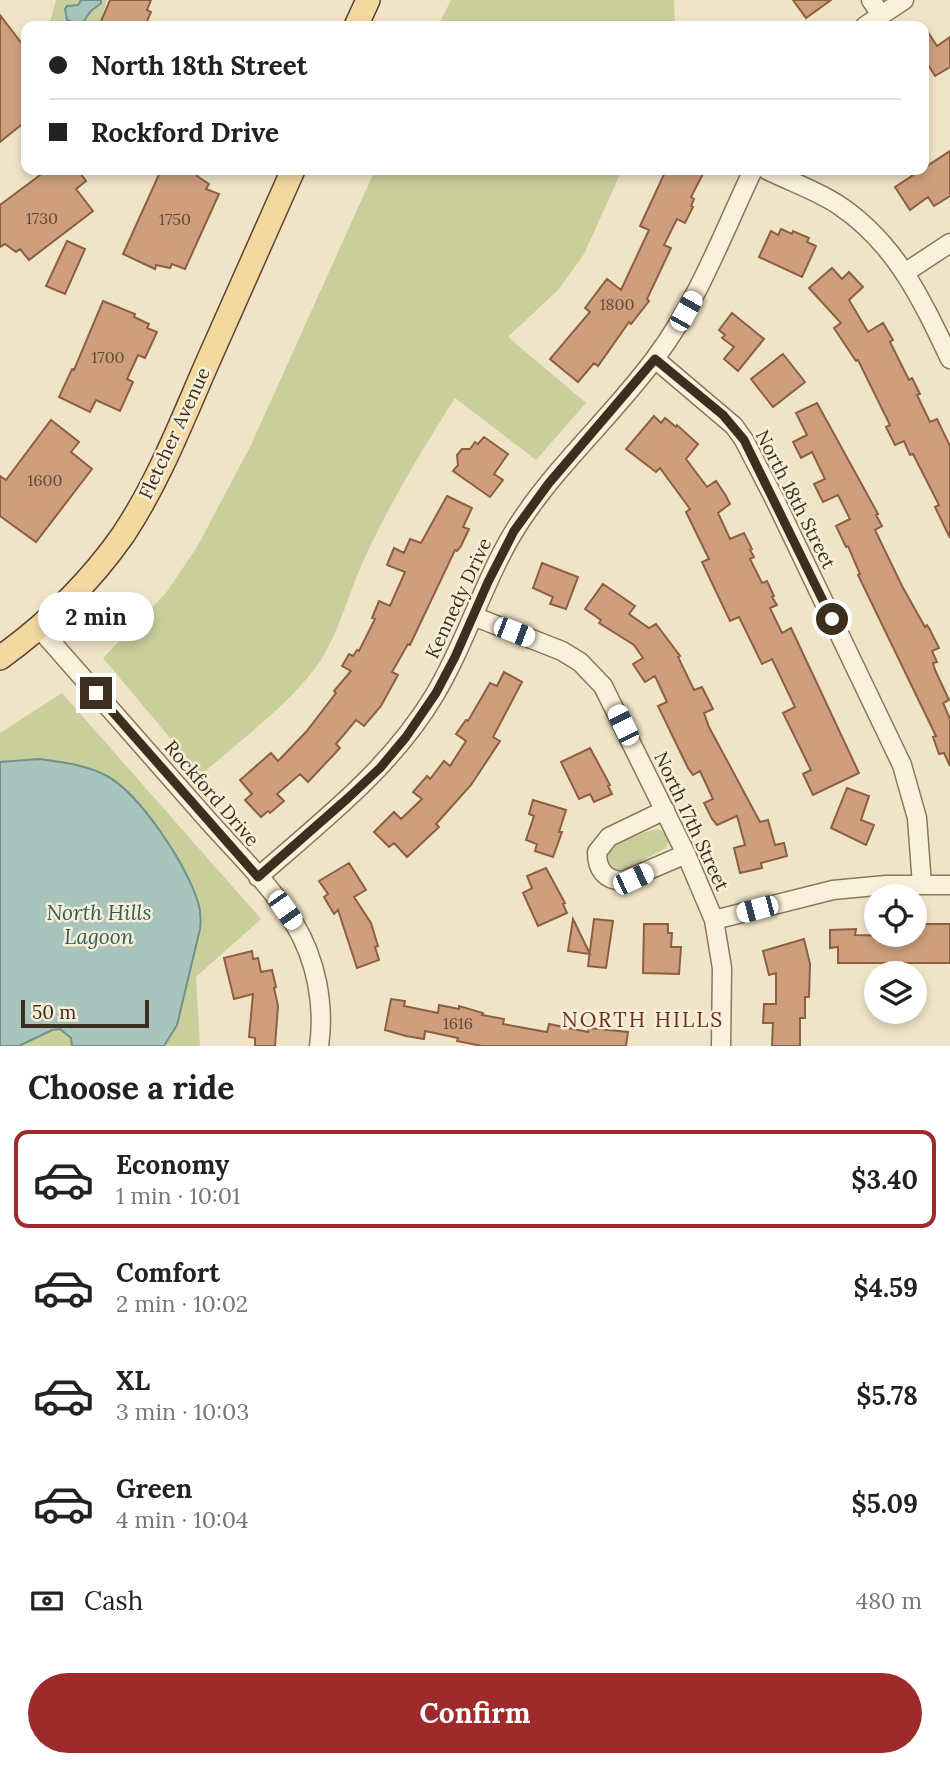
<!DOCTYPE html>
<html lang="en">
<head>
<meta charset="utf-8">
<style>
  :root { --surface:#fff; --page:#f6f6f6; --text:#222; --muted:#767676; --line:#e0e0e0; --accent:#9e2a2b }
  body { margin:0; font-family:Lora,serif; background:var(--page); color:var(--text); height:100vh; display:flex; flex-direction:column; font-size:26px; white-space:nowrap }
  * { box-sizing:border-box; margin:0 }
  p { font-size:23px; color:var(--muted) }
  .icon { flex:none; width:38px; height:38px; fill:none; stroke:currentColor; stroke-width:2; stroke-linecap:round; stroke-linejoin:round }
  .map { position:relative; height:1046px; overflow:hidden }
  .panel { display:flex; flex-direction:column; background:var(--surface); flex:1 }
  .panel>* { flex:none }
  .top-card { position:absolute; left:21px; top:21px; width:908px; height:154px; border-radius:14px; box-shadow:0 4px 10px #0003; display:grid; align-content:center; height:154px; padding:0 28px; background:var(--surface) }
  .fabs { position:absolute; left:864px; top:884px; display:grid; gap:14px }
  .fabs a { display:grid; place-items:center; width:63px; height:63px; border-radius:50%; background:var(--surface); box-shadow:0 4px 10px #0003; font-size:35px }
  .scale { position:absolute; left:21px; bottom:18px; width:128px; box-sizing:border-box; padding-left:7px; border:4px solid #3d2e20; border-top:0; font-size:19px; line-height:24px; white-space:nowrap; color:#3d2e20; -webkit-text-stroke:5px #f7eed8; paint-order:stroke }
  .end { position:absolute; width:32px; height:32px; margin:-16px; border:9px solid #3d2e20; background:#fff; box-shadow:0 0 0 4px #fff }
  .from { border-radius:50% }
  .bubble { position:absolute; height:49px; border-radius:24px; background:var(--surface); box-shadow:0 4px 10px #0003; font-size:23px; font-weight:700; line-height:49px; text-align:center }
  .car { position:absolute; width:21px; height:42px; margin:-21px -10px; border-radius:9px; box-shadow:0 0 5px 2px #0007; background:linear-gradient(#fff 24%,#345 0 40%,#fff 0 76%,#345 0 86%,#fff 0) }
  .top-card b { display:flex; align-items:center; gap:24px; height:66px; font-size:26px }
  .top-card b+b { border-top:2px solid var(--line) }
  .top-card i { width:18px; height:18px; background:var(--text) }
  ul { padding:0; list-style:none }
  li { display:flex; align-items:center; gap:21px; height:98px; margin:0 14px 10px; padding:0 14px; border:4px solid transparent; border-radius:14px }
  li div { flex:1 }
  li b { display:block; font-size:26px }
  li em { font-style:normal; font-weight:700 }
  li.current { border-color:var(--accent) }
  li>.icon { width:63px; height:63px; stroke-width:1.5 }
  h2 { padding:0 28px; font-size:32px; line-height:84px }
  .pay { display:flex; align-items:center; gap:18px; height:77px; padding:0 28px; font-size:26px }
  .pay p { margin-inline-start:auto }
  .primary-button { display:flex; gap:14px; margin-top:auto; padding:14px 28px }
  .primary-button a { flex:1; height:80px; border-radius:42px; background:var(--accent); color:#fff; font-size:28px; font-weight:700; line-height:80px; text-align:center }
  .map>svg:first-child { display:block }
</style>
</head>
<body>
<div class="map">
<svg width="950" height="1046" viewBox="0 0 950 1046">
  <rect width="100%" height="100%" fill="#f0e4c8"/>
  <path fill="#c9cf9b" d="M56 0H107L99 26H49Z
    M451 0H674L675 26H438Z
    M375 170H622L584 254 559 289 508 337 586 403 536 460 455 398C420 453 385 511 359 571 347 600 338 633 321 660 290 705 241 739 201 775L103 658 166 593 197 547 251 445Z
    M62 693 261 919 196 977 200 1046H0V733Z
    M658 829C666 832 671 839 666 848L626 869C613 872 600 863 610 850 616 843 648 830 658 829Z"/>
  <path fill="#a9c4bc" stroke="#6f938a" stroke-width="2" d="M81 0H101V3C98 6 94 8 91 11 82 21 86 29 67 20L65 9 67 6 78 5Z
    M39 759C62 762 87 765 107 776 142 796 186 865 198 902 201 911 201 920 200 929L177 1025 164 1046H72L71 1038 60 1029 52 1030 19 1046H0V762Z"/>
  <path fill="#cf9f7d" stroke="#8d5f41" stroke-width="2" d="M110 0H151L147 10 151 12 145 26H99Z
    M793 0H831L806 18Z
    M0 15 26 49V121L0 142Z
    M924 26 937 46 950 37V67L935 76 924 58Z
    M950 151V196L934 206 928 197 910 210 895 187Z
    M47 170H78L86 181 76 189 93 211 29 260 20 249 16 252 5 244 0 247V205Z
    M161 170H200L197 176 209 184 206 189 219 194 185 269 172 264 170 268 156 265 155 269 123 254Z
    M666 170H705L691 197 694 199 691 206 693 207 685 223 677 219 664 245 671 248 647 299 649 301 631 324 629 322 598 366 594 363 578 382 550 359 590 312 585 308 607 279 621 290 649 230 640 226Z
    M781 229 792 234 793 231 809 238 807 242 816 246 802 277 759 257 771 231 778 235Z
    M67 241 85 249 65 294 46 286Z
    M832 268 842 279 849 272 863 287 849 300 868 332 883 323 893 340 890 342 909 380 912 378 920 394 917 395 930 422 937 419 950 446V538L935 507 939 505 913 454 910 455 904 441 895 445 886 427 890 425 858 360 856 361 834 328 841 323 809 288Z
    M103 301 135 314 134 317 149 324 147 328 157 332 145 358 138 355 127 379 133 382 120 411 96 400 90 412 59 397 72 369 74 370Z
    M732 313 764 339 738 371 724 359 734 347 722 338 725 335 719 330Z
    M783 354 805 382 773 407 751 379Z
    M817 403 878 514 876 515 882 526 875 530 902 586 925 627 927 625 930 630 939 648 932 651 937 662 933 663 935 670 949 700 943 703 950 719V766L944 753 939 754 933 737 936 736 858 575 860 574 848 546 846 547 836 526 850 519 838 495 823 502 814 484 825 479 812 452 801 458 793 442 807 435 796 413Z
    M654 416 661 423 665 418 676 427 677 425 698 444 686 459 707 487 716 481 726 496 730 504 718 513 730 539 744 533 752 549 750 550 754 557 750 559 762 583 767 581 774 596 772 597 777 605 770 608 782 633 791 628 859 773 813 795 803 774 811 770 783 713 795 707 772 659 762 664 739 617 730 621 702 562 709 559 686 512 690 509 660 468 656 472 626 449Z
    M51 420 79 442 71 452 92 469 36 542 0 516V476L6 480Z
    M484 437 508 454 494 474 503 480 490 497 453 471 458 465 457 455 462 449H470L475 442 478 444Z
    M447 496 472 508 463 527 469 529 461 546 457 551 455 550 410 645 408 644 392 672 398 675 381 706 364 726 356 720 336 744 340 748 308 782 300 774 277 794 284 801 270 813 268 811 261 817 245 800 252 794 240 780 271 753 278 761 306 732 336 693 334 691 351 671 342 666 349 654 353 656 357 650 359 651 375 619 372 618 379 601 390 606 405 572 387 565 394 548 404 553 410 539 421 543Z
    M542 563 578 577 566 609 550 604 553 597 533 588Z
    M603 584 635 606 629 614 649 628 656 624 680 656 678 657 694 690 702 687 713 709 704 713 709 727 760 822 768 820 775 845 784 843 787 856 761 863 762 868 740 873 734 848 745 845 737 816 717 825 712 819 704 803 713 799 700 771 693 775 688 768 658 706 667 702 655 676 645 682 633 664 643 658 634 645 599 623 601 620 585 609Z
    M504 672 522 682 493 737 500 741 471 785 436 824 439 827 407 857 394 843 389 847 374 832 394 812 401 819 422 799 413 792 427 776 430 779 444 761 450 766 466 741 456 734 466 720 468 721 490 683 497 686Z
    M590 748 610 785 608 786 612 794 594 802 590 794 579 799 561 762Z
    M847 788 869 796 861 820 874 825 866 845 831 828Z
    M533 800 566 810 559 832H562L553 857 535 851 537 844 526 840 534 816 529 814Z
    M349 863 366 890 354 897 371 923 378 946 375 947 379 960 357 968 338 910 334 914 324 897 328 894 319 881Z
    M546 868 565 903 563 904 567 913 538 926 523 893 532 888 527 876Z
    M573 919 590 954 568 951Z
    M594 919 613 921 606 968 588 966Z
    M644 924H668V933H672L671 947H681L679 974 643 973Z
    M915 924H950V963H838V947L830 948V930L856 929 855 935 906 936 915 934Z
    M804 939 810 964 809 997H805V1018H800V1046H772L773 1023H763L764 1004H776V973L769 975 763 951Z
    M252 951 253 959 258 958 261 972 272 970 276 987 274 988 278 1006 275 1046H255V1038L249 1037 253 994 234 999 224 958Z
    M391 999 405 1001 404 1006 438 1013 439 1005 459 1009V1006L483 1013 482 1015 504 1019 503 1024 547 1032 549 1024 588 1032 589 1028 628 1032 626 1046H482L457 1041 458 1038 425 1031 424 1039 406 1036 385 1030Z"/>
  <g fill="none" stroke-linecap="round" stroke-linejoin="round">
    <defs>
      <path id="minor" d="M871 0 881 15
        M865 26 904 0
        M767 170C791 182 818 191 840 206 896 244 922 300 950 359
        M906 272 950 243
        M655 359 734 426 744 440 775 500 902 765 917 818 922 885
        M473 616 562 651 580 662 603 686 686 854 714 920 722 968 721 1046
        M39 628C95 691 150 754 205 817 235 851 270 884 294 923 316 959 325 1005 319 1046
        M665 810 609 837 597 852C597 870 605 880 623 881L686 854
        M258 877C322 821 390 769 434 696 469 638 486 571 524 516 563 459 615 413 656 357 698 301 723 233 753 170
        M714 920 833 890 886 885H950"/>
      <path id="major" d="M356 26 368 0
        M0 658C47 624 90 582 123 535 159 481 183 418 209 359 237 296 265 233 293 170"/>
    </defs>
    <use href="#minor" stroke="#8d765c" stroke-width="21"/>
    <use href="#major" stroke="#5b4430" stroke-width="26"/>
    <use href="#minor" stroke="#faf1dc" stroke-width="18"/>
    <use href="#major" stroke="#f3d9a0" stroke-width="23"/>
  </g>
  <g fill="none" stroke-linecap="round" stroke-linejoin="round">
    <path stroke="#3d2e20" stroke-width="9" d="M96 693 258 877 348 798 380 768 406 737 436 693 455 657 488 582 514 531 549 483 655 359 723 415 744 440 832 619"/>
  </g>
  <g text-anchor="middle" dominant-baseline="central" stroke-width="5" stroke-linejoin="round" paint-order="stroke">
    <g font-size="16" fill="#624a37">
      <text x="42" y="218">1730</text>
      <text x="175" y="219">1750</text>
      <text x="617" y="304">1800</text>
      <text x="108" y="357">1700</text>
      <text x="45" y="480">1600</text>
      <text x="458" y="1023">1616</text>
    </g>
    <g font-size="19" fill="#3d2e20" stroke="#f7eed8">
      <text transform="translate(174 433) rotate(-65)">Fletcher Avenue</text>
      <text transform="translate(796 499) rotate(63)">North 18th Street</text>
      <text transform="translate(458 598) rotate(-65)">Kennedy Drive</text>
      <text transform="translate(212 793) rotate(49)">Rockford Drive</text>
      <text transform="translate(692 821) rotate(65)">North 17th Street</text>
    </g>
    <g font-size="21" font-style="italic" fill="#2f5d5a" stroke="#f7eed8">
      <text x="99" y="912">North Hills<tspan x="99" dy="24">Lagoon</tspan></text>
    </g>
    <g font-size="21" letter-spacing="2" fill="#6b2e1e" stroke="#f7eed8">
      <text x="643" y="1019">NORTH HILLS</text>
    </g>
  </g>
</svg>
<div class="fabs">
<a><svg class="icon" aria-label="locate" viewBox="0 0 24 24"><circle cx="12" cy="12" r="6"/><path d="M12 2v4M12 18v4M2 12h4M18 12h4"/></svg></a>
<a><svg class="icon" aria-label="layers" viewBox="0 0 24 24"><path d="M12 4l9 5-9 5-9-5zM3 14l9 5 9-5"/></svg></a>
</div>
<div class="scale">50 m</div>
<i class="end from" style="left:832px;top:619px"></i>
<i class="end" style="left:96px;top:693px"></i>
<div class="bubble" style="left:38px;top:592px;width:116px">2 min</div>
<i class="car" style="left:686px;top:311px;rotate:29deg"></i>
<i class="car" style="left:514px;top:632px;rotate:111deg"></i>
<i class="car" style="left:623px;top:725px;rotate:334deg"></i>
<i class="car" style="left:633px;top:879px;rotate:65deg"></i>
<i class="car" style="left:757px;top:909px;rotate:255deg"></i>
<i class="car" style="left:285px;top:910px;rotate:145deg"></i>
<div class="top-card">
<b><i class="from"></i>North 18th Street</b>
<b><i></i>Rockford Drive</b>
</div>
</div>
<section class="panel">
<h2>Choose a ride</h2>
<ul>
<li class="current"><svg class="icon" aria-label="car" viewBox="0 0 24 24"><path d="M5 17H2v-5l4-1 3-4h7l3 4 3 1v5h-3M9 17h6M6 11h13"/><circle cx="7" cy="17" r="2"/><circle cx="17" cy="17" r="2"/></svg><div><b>Economy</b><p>1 min · 10:01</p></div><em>$3.40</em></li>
<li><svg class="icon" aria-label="car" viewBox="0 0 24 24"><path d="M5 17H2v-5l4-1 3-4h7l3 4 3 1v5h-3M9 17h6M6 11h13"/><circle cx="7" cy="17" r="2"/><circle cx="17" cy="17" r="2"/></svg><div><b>Comfort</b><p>2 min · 10:02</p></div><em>$4.59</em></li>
<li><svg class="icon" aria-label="car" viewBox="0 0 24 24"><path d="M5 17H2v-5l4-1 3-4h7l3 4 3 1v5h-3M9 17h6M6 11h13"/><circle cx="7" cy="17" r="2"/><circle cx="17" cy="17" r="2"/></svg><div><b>XL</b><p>3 min · 10:03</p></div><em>$5.78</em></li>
<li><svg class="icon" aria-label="car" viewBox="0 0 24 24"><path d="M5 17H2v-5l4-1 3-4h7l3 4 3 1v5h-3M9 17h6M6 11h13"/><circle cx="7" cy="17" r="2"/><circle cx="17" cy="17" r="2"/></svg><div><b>Green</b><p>4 min · 10:04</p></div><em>$5.09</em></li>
</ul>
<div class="pay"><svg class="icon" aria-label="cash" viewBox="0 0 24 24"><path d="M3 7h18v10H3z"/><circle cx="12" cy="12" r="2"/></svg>Cash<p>480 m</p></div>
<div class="primary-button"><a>Confirm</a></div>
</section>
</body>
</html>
